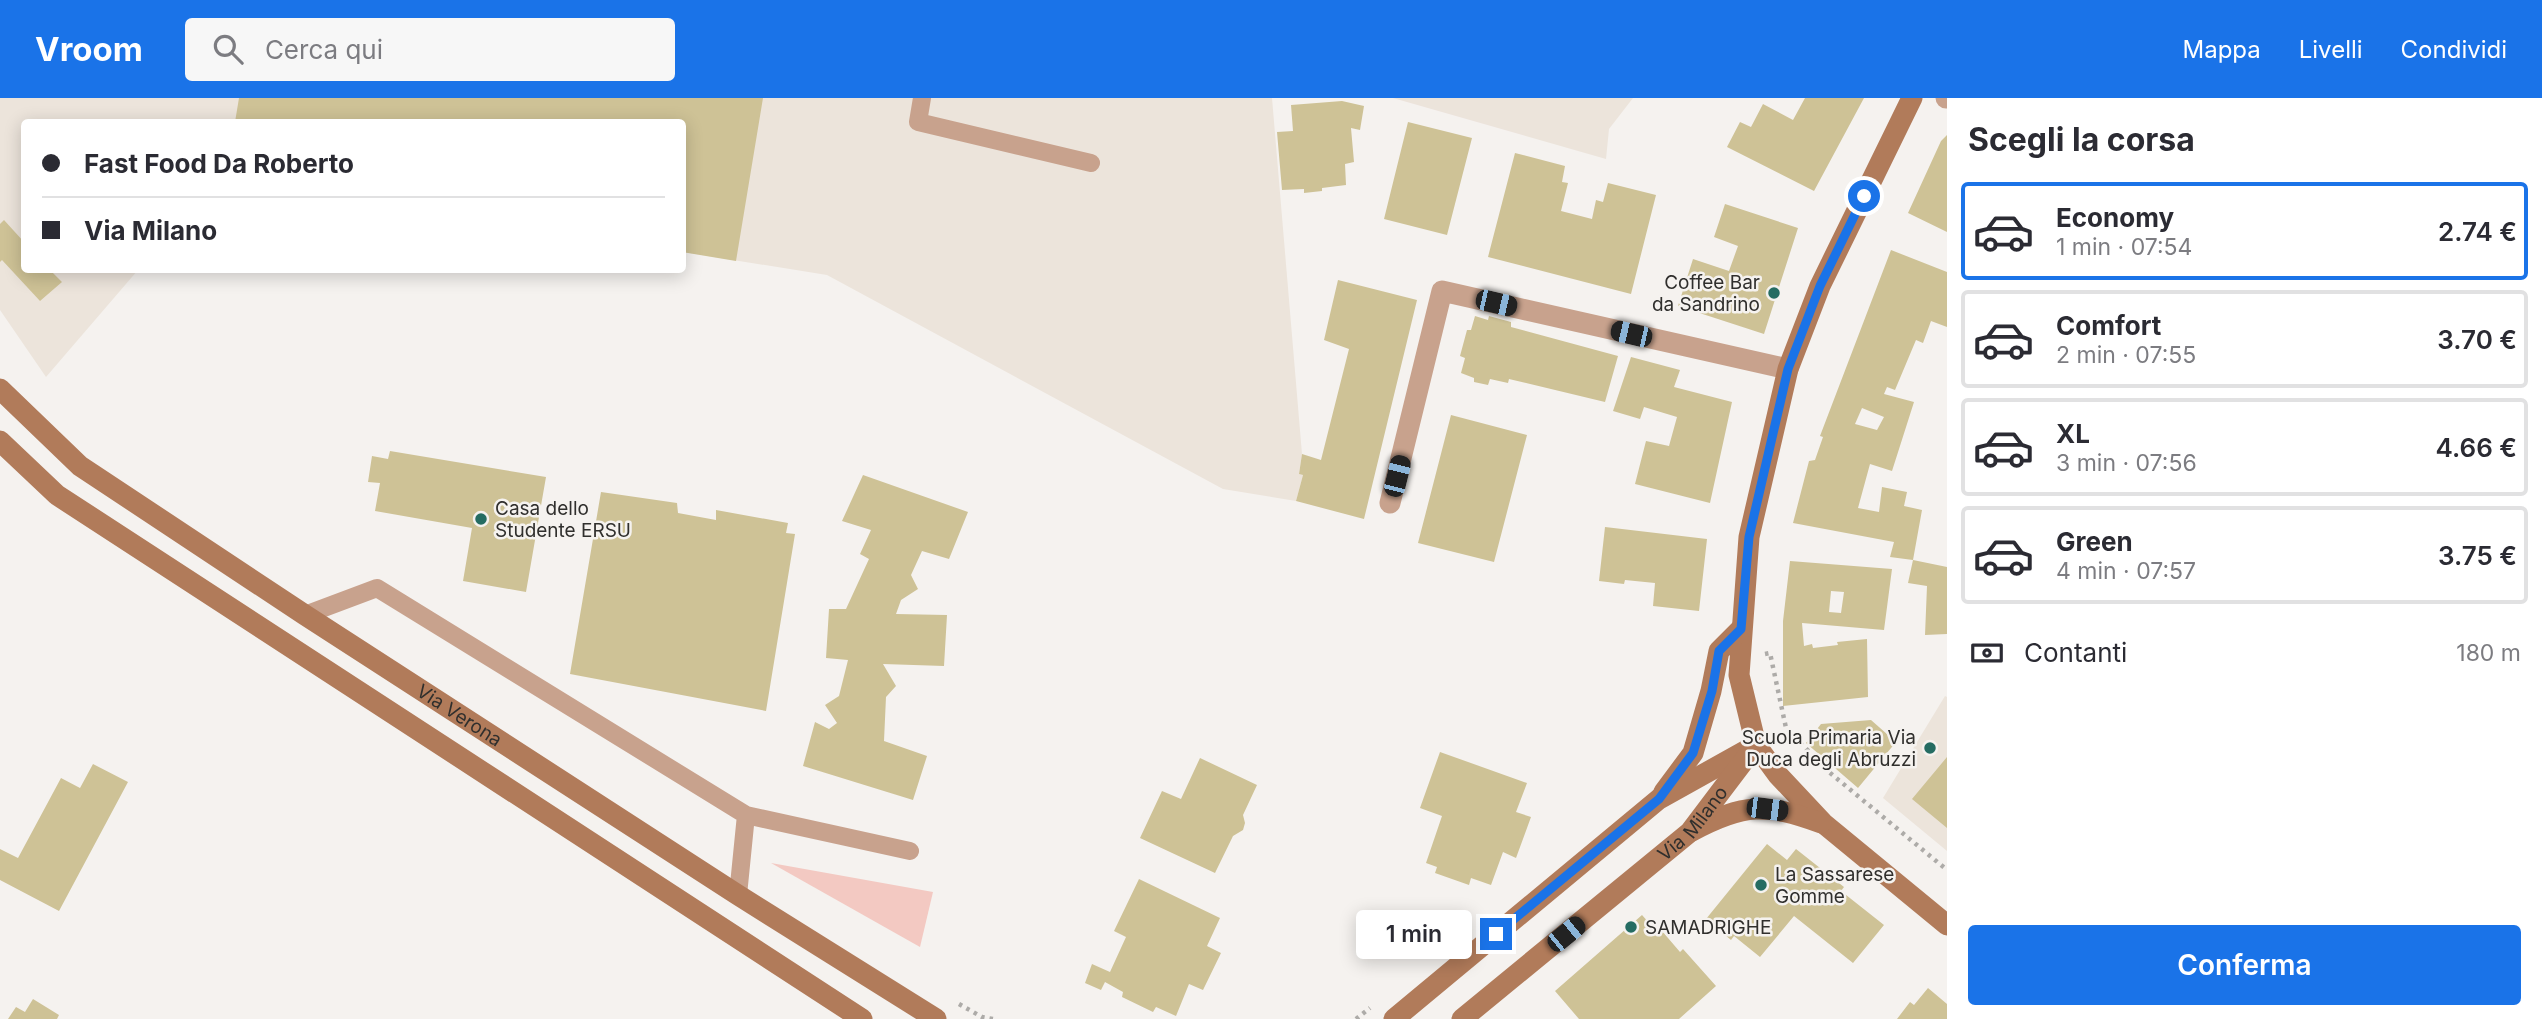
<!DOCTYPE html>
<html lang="it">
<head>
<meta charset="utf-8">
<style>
  :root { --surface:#fff; --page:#f7f7f7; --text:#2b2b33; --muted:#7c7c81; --line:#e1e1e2; --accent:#1a73e8 }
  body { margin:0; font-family:Inter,sans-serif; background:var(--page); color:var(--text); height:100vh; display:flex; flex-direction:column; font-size:26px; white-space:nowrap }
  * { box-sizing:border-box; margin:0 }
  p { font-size:23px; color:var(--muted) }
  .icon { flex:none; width:38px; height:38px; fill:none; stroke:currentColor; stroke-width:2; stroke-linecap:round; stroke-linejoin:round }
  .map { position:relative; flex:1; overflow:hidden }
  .sheet { display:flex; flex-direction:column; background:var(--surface); width:595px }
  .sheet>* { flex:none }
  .top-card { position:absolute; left:21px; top:21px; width:665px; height:154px; border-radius:7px; box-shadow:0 4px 18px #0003; display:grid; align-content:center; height:154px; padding:0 21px; background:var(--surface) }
  .end { position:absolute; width:32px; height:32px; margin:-16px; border:9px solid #1a73e8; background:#fff; box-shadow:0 0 0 4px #fff }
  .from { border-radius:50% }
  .bubble { position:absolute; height:49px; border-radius:7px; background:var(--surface); box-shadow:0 4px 18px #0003; font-size:23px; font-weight:600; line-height:49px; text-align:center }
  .car { position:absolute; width:21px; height:42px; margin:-21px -10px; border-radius:9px; box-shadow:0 0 5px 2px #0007; background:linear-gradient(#222 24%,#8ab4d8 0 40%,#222 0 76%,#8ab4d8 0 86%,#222 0) }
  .top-card b { display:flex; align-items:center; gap:24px; height:66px; font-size:26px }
  .top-card b+b { border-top:2px solid var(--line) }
  .top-card i { width:18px; height:18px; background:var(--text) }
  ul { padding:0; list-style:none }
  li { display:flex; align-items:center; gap:21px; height:98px; margin:0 14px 10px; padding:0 7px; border:4px solid var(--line); border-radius:7px }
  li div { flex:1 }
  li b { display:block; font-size:26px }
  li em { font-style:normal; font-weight:600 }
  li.active { border-color:var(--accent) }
  li>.icon { width:63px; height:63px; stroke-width:1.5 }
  h2 { padding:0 21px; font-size:32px; line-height:84px }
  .pay { display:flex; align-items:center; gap:18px; height:77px; padding:0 21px; font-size:26px }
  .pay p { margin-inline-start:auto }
  .action { display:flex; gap:14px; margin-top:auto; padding:14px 21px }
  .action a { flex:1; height:80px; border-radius:7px; background:var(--accent); color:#fff; font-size:28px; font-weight:600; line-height:80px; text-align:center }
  header { display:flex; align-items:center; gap:42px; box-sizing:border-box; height:98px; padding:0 35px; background:var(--accent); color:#fff }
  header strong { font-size:33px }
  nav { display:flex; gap:38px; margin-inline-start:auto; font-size:24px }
  .search { width:490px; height:63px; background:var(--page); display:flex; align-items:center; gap:18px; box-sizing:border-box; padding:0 24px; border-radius:7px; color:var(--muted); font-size:26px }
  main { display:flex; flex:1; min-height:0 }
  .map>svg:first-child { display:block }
</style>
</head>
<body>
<header>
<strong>Vroom</strong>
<div class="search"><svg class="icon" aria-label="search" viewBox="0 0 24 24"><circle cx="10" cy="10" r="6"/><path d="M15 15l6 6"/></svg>Cerca qui</div>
<nav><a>Mappa</a><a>Livelli</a><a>Condividi</a></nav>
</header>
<main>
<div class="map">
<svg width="1947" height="921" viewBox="0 0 1947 921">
  <rect width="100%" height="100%" fill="#f5f2ef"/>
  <path fill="#ece4db" d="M0 0H1272L1302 356 1299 376 1303 377 1296 403 1223 391 827 177 683 154 682 24H24V172H138L46 279 0 212Z
    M1393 0H1633L1609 31 1606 61Z
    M1945 598 1947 599V753L1883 700Z"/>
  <path fill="#f3c9c2" d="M771 765 933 794 920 849Z"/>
  <path fill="#cec296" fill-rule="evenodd" d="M239 0H763L736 163 682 154V24H235Z
    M1805 0H1864L1814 93 1727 49 1740 24 1751 29 1763 6 1793 22Z
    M1342 3 1364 8 1360 32 1351 30 1354 64 1345 66 1346 87 1322 90V93L1304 95V91L1282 92 1277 34 1293 33 1291 7Z
    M1408 24 1472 40 1447 137 1384 121Z
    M1947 37V134L1908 115 1941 43Z
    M1515 55 1565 68 1562 84 1568 85 1561 113 1592 121 1596 102 1603 104 1608 85 1656 97 1631 196 1488 159Z
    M1725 106 1798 130 1764 236 1678 208 1693 161 1729 173 1738 148 1714 139Z
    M4 122 24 144V172H50L62 184 40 203 2 162 0 164V126Z
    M1891 152 1947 174V229L1931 223 1923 245 1916 242 1895 292 1887 289 1884 296 1914 304 1892 373 1870 366 1858 410 1879 414 1882 389 1907 394 1904 408 1922 412 1913 462 1947 469V536L1925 537 1927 488 1908 485 1913 462 1890 459 1894 444 1793 425 1809 363 1815 362 1823 339 1820 338ZM1862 310 1884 319 1877 332 1855 326Z
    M1338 182 1417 202 1364 421 1296 403 1303 377 1299 376 1302 356 1321 362 1349 251 1324 242Z
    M1475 218 1488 222 1489 218 1511 224V229L1618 258 1605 304 1509 281 1508 285 1490 281 1488 287 1474 284V280L1461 275 1465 260 1460 258 1467 232H1471Z
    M1631 259 1680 272 1674 289 1732 304 1710 405 1635 386 1646 343 1669 348 1677 319 1644 309 1640 321 1613 313Z
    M1451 317 1527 337 1494 464 1418 445Z
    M390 353 546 379 526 494 463 483 472 430 375 413 380 385 368 384 372 358 388 361Z
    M863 377 968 414 949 461 922 453 911 477 918 491 901 502 896 516 947 517 944 568 883 566 896 588 886 599 884 643 927 658 913 702 803 668 815 624 829 631 837 625 825 607 839 598 848 562 826 560 829 511H846L869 461 860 456 871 432 842 423Z
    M601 394 677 405 678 415 716 422V412L788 425 786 435 795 436 766 613 570 576Z
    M1605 429 1707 441 1699 513 1653 508 1655 485 1625 482 1624 486 1599 483Z
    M1790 463 1892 471 1884 532 1802 525 1804 548 1812 546 1813 550 1838 547 1837 544 1867 541 1868 599 1783 608V523ZM1831 493 1844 494 1841 515 1829 514Z
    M1871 622 1896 644 1858 690 1806 645 1821 626Z
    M1440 654 1527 685 1516 714 1531 719 1516 760 1503 754 1491 787 1471 780 1469 787 1435 775 1437 769 1426 765 1442 718 1420 710Z
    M1947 659V730L1912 701Z
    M1200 660 1257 687 1243 717 1245 725 1243 732 1233 738 1215 775 1140 740 1162 693 1181 701Z
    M93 666 128 684 59 813 0 782V751L18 760 61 680 80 690Z
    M1767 746 1787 762 1796 751 1844 789 1841 793 1884 827 1853 865 1794 818 1760 859 1734 838 1731 842 1706 821Z
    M1139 781 1220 820 1207 848 1221 855 1203 892 1189 886 1176 918 1156 909 1153 914 1122 899 1123 894 1105 884 1101 892 1085 885 1092 866 1110 874 1126 839 1114 833Z
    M1642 817 1659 836 1662 833 1680 854 1683 851 1716 888 1679 921H1579L1555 893Z
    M1928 890 1947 906V921H1897L1910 904 1914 907Z
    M33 901 59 917 57 921H8L16 909 25 914Z"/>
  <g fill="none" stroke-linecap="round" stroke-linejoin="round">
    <path stroke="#adaba8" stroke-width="4.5" stroke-dasharray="3.5 5" stroke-linecap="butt" d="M1765 556 1770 555 1786 630 1829 674 1947 772
      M959 906 982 919 993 921
      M1356 921 1370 910"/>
    <path stroke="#c8a28d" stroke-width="18" d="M922 0 918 24 1091 65
      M305 517 377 490 746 717 738 797
      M746 717 910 753"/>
    <path stroke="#c8a28d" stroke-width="21" d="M1946 0H1947
      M1390 405 1442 193 1788 271"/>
    <g stroke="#b17b5a" stroke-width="21">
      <path d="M1912 0 1820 188 1788 271 1749 439 1739 577 1756 647 1778 677 1823 725 1947 827"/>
      <path id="s1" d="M0 291 80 368 305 517 738 797 936 921"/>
      <path d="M0 343 57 397 862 921"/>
      <path d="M1664 694 1693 655 1711 593 1719 553 1741 531"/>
      <path d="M1692 733C1744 705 1766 705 1821 725"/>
      <path d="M1394 921 1659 701 1756 647"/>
      <path id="s2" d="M1462 921 1690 734 1749 656"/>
    </g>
  </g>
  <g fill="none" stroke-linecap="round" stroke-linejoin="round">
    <path stroke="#1a73e8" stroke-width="9" d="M1496 836 1659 701 1693 655 1712 593 1719 553 1741 531 1749 439 1788 271 1820 188 1864 98"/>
  </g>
  <g fill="#256c62" stroke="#f5f2ef" stroke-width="2.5">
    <circle cx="1774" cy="195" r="7"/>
    <circle cx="481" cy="421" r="7"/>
    <circle cx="1930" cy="650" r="7"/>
    <circle cx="1761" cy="787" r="7"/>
    <circle cx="1631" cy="829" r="7"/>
  </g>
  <g text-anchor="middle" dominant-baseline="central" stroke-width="5" stroke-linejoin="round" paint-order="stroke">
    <g font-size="19" fill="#302f2d" stroke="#f5f2ef" text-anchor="start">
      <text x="1760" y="184" text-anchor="end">Coffee Bar<tspan x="1760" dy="22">da Sandrino</tspan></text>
      <text x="495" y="410">Casa dello<tspan x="495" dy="22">Studente ERSU</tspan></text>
      <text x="1916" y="639" text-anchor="end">Scuola Primaria Via<tspan x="1916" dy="22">Duca degli Abruzzi</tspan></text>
      <text x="1775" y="776">La Sassarese<tspan x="1775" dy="22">Gomme</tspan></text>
      <text x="1645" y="829">SAMADRIGHE</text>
    </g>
    <g font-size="19" fill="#302f2d" stroke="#f5f2ef">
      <text stroke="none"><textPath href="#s1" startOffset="565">Via Verona</textPath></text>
      <text stroke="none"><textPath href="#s2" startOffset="303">Via Milano</textPath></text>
    </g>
  </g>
</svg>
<i class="end from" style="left:1864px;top:98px"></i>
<i class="end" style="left:1496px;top:836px"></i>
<div class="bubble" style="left:1356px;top:812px;width:116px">1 min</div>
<i class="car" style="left:1496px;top:205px;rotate:103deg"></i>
<i class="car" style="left:1631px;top:236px;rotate:283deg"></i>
<i class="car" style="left:1397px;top:378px;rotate:14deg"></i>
<i class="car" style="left:1767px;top:711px;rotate:97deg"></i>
<i class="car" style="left:1566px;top:836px;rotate:51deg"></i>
<div class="top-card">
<b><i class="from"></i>Fast Food Da Roberto</b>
<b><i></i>Via Milano</b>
</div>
</div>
<section class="sheet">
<h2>Scegli la corsa</h2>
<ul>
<li class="active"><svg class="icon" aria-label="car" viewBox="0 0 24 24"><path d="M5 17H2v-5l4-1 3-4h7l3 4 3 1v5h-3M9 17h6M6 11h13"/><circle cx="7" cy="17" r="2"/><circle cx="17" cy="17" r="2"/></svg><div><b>Economy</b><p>1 min · 07:54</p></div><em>2.74 €</em></li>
<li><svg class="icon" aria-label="car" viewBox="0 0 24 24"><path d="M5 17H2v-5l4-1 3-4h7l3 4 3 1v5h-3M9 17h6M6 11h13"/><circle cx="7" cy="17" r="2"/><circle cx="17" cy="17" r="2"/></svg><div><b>Comfort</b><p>2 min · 07:55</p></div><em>3.70 €</em></li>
<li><svg class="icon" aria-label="car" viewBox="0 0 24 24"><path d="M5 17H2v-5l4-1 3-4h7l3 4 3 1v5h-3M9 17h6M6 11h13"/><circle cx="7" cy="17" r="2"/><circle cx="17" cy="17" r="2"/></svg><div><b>XL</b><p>3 min · 07:56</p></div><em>4.66 €</em></li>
<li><svg class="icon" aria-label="car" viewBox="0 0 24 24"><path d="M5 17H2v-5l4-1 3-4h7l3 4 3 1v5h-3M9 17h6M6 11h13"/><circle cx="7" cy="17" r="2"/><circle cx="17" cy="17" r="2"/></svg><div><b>Green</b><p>4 min · 07:57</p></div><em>3.75 €</em></li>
</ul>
<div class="pay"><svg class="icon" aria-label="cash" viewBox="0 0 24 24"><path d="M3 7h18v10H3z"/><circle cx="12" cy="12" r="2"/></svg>Contanti<p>180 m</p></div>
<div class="action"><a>Conferma</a></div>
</section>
</main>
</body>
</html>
